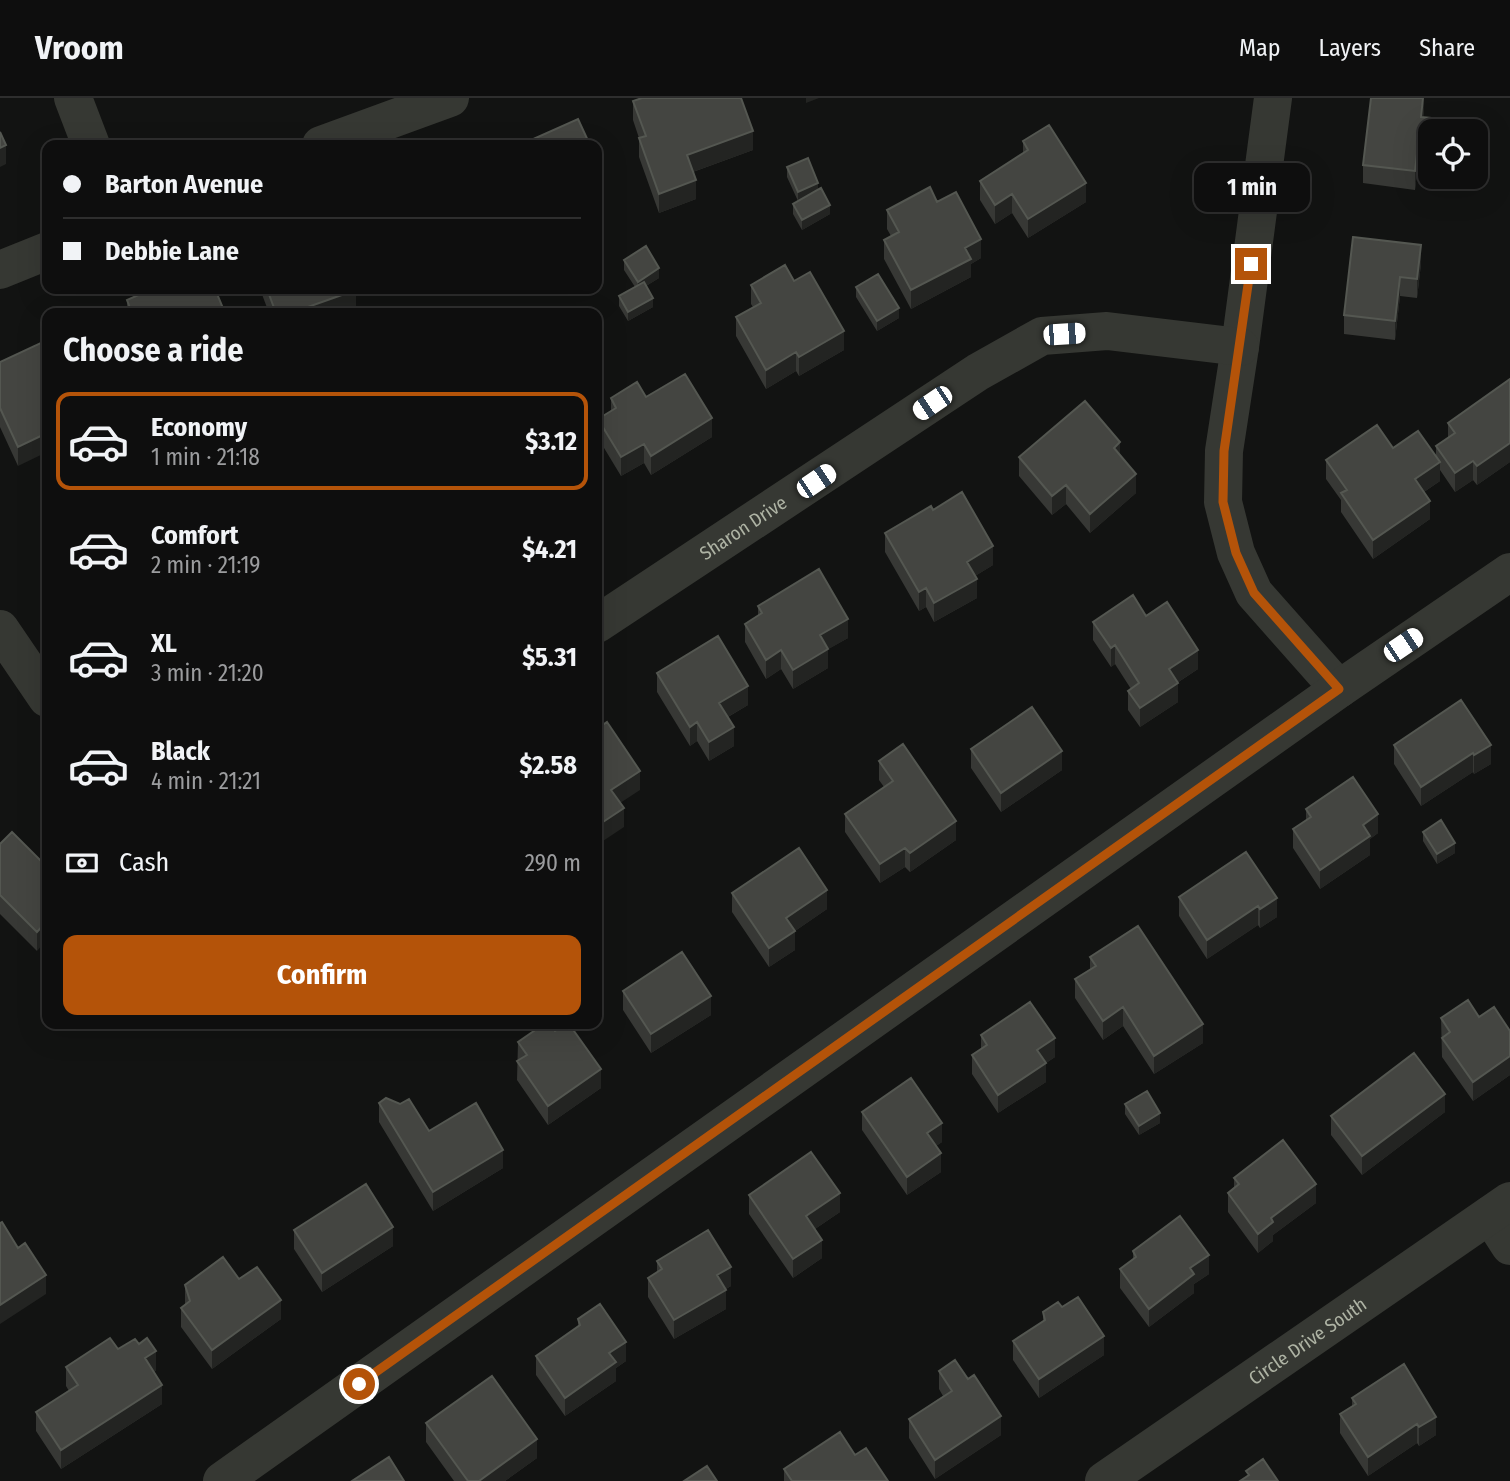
<!DOCTYPE html>
<html lang="en">
<head>
<meta charset="utf-8">
<style>
  :root { --surface:#0e0e0e; --page:#171717; --text:#f1f3f6; --muted:#9b9c9e; --line:#2e2e2e; --accent:#b45309 }
  body { margin:0; font-family:"Fira Sans Condensed",sans-serif; background:var(--page); color:var(--text); height:100vh; display:flex; flex-direction:column; font-size:26px; white-space:nowrap }
  * { box-sizing:border-box; margin:0 }
  p { font-size:23px; color:var(--muted) }
  .icon { flex:none; width:38px; height:38px; fill:none; stroke:currentColor; stroke-width:2; stroke-linecap:round; stroke-linejoin:round }
  .map { position:relative; flex:1; overflow:hidden }
  .drawer { position:absolute; left:42px; top:210px; width:560px; height:721px; display:flex; flex-direction:column; background:var(--surface); border-radius:14px; box-shadow:0 7px 28px #0002,0 0 0 2px var(--line) }
  .drawer>* { flex:none }
  .hud { position:absolute; left:42px; top:42px; width:560px; height:154px; border-radius:14px; box-shadow:0 7px 28px #0002,0 0 0 2px var(--line); display:grid; align-content:center; height:154px; padding:0 21px; background:var(--surface) }
  .fabs { position:absolute; left:1418px; top:21px; display:grid; gap:14px }
  .fabs a { display:grid; place-items:center; width:70px; height:70px; border-radius:14px; background:var(--surface); box-shadow:0 7px 28px #0002,0 0 0 2px var(--line); font-size:35px }
  .end { position:absolute; width:32px; height:32px; margin:-16px; border:9px solid #b45309; background:#fff; box-shadow:0 0 0 4px #fff }
  .from { border-radius:50% }
  .bubble { position:absolute; height:49px; border-radius:14px; background:var(--surface); box-shadow:0 7px 28px #0002,0 0 0 2px var(--line); font-size:23px; font-weight:700; line-height:49px; text-align:center }
  .car { position:absolute; width:21px; height:42px; margin:-21px -10px; border-radius:9px; box-shadow:0 0 5px 2px #0007; background:linear-gradient(#fff 24%,#345 0 40%,#fff 0 76%,#345 0 86%,#fff 0) }
  .hud b { display:flex; align-items:center; gap:24px; height:66px; font-size:26px }
  .hud b+b { border-top:2px solid var(--line) }
  .hud i { width:18px; height:18px; background:var(--text) }
  ul { padding:0; list-style:none }
  li { display:flex; align-items:center; gap:21px; height:98px; margin:0 14px 10px; padding:0 7px; border:4px solid transparent; border-radius:14px }
  li div { flex:1 }
  li b { display:block; font-size:26px }
  li em { font-style:normal; font-weight:700 }
  li.active { border-color:var(--accent) }
  li>.icon { width:63px; height:63px; stroke-width:1.5 }
  h2 { padding:0 21px; font-size:32px; line-height:84px }
  .pay { display:flex; align-items:center; gap:18px; height:77px; padding:0 21px; font-size:26px }
  .pay p { margin-inline-start:auto }
  .cta { display:flex; gap:14px; margin-top:auto; padding:14px 21px }
  .cta a { flex:1; height:80px; border-radius:14px; background:var(--accent); color:#fff; font-size:28px; font-weight:700; line-height:80px; text-align:center }
  header { display:flex; align-items:center; gap:42px; box-sizing:border-box; height:98px; padding:0 35px; background:var(--surface); border-bottom:2px solid var(--line) }
  header strong { font-size:33px }
  nav { display:flex; gap:38px; margin-inline-start:auto; font-size:24px }
  .map>svg:first-child { display:block }
</style>
</head>
<body>
<header>
<strong>Vroom</strong>
<nav><a>Map</a><a>Layers</a><a>Share</a></nav>
</header>
<div class="map">
<svg width="1510" height="1383" viewBox="0 0 1510 1383">
  <rect width="100%" height="100%" fill="#121312"/>
  <g fill="none" stroke-linecap="round" stroke-linejoin="round">
    <g stroke="#363833" stroke-width="38">
      <path d="M73 0 91 47"/>
      <path d="M1273 0 1240 249 1224 353 1223 404 1236 455 1254 495 1339 591"/>
      <path d="M321 47 450 0"/>
      <path d="M0 172 47 153"/>
      <path id="s1" d="M597 526 978 274 1042 238 1107 233 1240 249"/>
      <path d="M0 531 47 600"/>
      <path d="M1490 1117 1510 1148"/>
      <path d="M222 1383 1339 591 1510 474"/>
      <path id="s2" d="M1104 1383 1510 1103"/>
    </g>
  </g>
  <path fill="#373835" d="M633 3 753 52 693 74 696 101 659 115 639 59V40L633 22Z
    M1423 19 1452 33H1430V76L1417 75 1415 92 1363 85V67Z
    M1023 43 1086 104 1028 140 1012 115 995 126 980 102V83L1023 55Z
    M787 69 818 92 830 116 802 132 793 116V106L798 103 787 79Z
    M937 104 981 160 971 166V179L911 211 884 161V142L891 138 887 131V112Z
    M1421 147V166L1417 200 1400 198 1395 242 1344 236V217Z
    M624 162 659 180 646 188 653 209 628 223 619 208V198L635 189 624 172Z
    M794 183 844 252 799 278 796 273 766 291 736 238V219L753 209 751 206V187Z
    M856 189 899 220 877 233 856 199Z
    M260 191H356V210L343 215H269Z
    M127 202 225 215H127Z
    M45 243 18 368 0 329V264Z
    M1510 281V364L1477 387 1473 382 1455 394 1440 372V383L1424 394 1430 421 1373 461 1341 414V402L1326 381V362L1393 350 1436 359V348L1448 340V325Z
    M611 300 712 339 651 377 644 365 621 378 598 340V321L611 314Z
    M1120 358 1136 395 1090 435 1066 406 1052 417 1019 378V359Z
    M933 412 993 467 975 478 977 500 934 524 926 509 919 513 885 454V435Z
    M758 508 848 540 828 551V570L793 591 781 571 766 581 745 544V526L758 517Z
    M1146 518 1198 571 1177 585 1178 604 1140 629 1128 612V593L1131 591 1115 566 1111 569 1093 542V524Z
    M657 575 748 607 728 619 734 648 709 663 697 643 690 648 657 594Z
    M1461 602 1491 666 1474 676 1473 674 1421 708 1394 666V647Z
    M971 651 1062 672 1001 714 971 670Z
    M879 663 956 742 910 774 905 769 880 785 845 734V716L884 689 879 682Z
    M1306 711 1378 735 1370 741V757L1320 791 1293 750V731L1306 722Z
    M1423 734 1455 755 1437 766 1423 743Z
    M0 746 47 769 37 853 0 816Z
    M1246 754 1277 819 1260 830 1258 827 1207 861 1179 818V799Z
    M732 795 827 811 795 833V852L769 869 732 814Z
    M1090 859 1203 945 1154 976 1123 928 1103 942 1075 900V881L1090 871Z
    M623 893 711 917 651 955 623 912Z
    M1479 919 1510 933V977L1473 1003 1442 959 1441 920Z
    M131 926H171V930H131Z
    M981 937 1055 959 1046 965V984L998 1015 972 976V957L981 951Z
    M518 944 601 990 548 1027 517 982Z
    M379 1005 429 1033 503 1070 433 1113 379 1024Z
    M1125 1006 1160 1025 1139 1037 1125 1016Z
    M862 1014 942 1044 936 1048 941 1074 907 1097 862 1032Z
    M1445 1014 1362 1077 1331 1037V1018Z
    M1234 1080 1316 1105 1273 1137V1143L1258 1155 1228 1114V1095L1234 1090Z
    M749 1097 840 1114 815 1131 822 1160 793 1180 749 1116Z
    M294 1132 393 1148 322 1194 294 1151Z
    M1133 1153 1209 1176 1194 1186V1195L1149 1229 1120 1190V1171L1133 1161Z
    M657 1163 731 1188 726 1191V1211L674 1241 648 1199V1180L657 1174Z
    M239 1181 281 1221 212 1271 181 1229V1210L185 1207V1187Z
    M1062 1209 1104 1257 1039 1300 1013 1262V1243L1043 1223V1214Z
    M578 1221 626 1263 616 1270V1283L565 1318 536 1277V1258L578 1229Z
    M118 1251 156 1272 154 1274 162 1306 61 1371 36 1333V1314L69 1293 66 1288V1269Z
    M1404 1266 1436 1337 1419 1348 1417 1345 1368 1378 1340 1335V1316L1352 1309V1300Z
    M939 1273 1001 1337 935 1381 909 1340V1321L943 1298 939 1291Z
    M426 1325 537 1360 505 1383H454L426 1344Z
    M855 1357 888 1383H784V1371Z"/>
  <path fill="#232422" d="M806 0H819L806 5Z
    M1424 0V16L1421 37V19Z
    M753 33V52L687 76V57Z
    M6 47V66L0 69V50Z
    M1417 56V75L1415 92V73Z
    M600 69V87L597 89V70Z
    M696 82V101L659 115V96Z
    M818 85V95L798 104V94Z
    M1086 85V104L1028 140V121Z
    M1012 96V115L995 126V107Z
    M830 107V116L802 132V122Z
    M981 141V160L971 166V179L911 211V192L965 150Z
    M1421 147V166L1417 200V181Z
    M659 170V180L638 193V184Z
    M1400 179V198L1395 242V223Z
    M356 192V210L343 215H291Z
    M653 200V209L628 223V214Z
    M899 210V220L877 233V223Z
    M844 233V252L799 278V259Z
    M796 254V273L766 291V272Z
    M712 320V339L651 377V358Z
    M47 335V354L18 368V349Z
    M1120 344V363L1114 350Z
    M1510 345V364L1477 387V368Z
    M644 346V365L621 378V359Z
    M1473 363V382L1455 394V375Z
    M1440 364V383L1415 400V381Z
    M1136 376V395L1090 435V416Z
    M1066 387V406L1052 417V398Z
    M598 395V414L597 415V396Z
    M1430 403V421L1373 461V442Z
    M993 448V467L967 483V464Z
    M977 481V500L934 524V505Z
    M926 490V509L919 513V494Z
    M848 521V540L820 556V537Z
    M1115 547V566L1111 569V550Z
    M828 551V570L793 591V572Z
    M781 552V571L766 581V562Z
    M1198 552V571L1169 590V571Z
    M1178 585V604L1140 629V610Z
    M748 588V607L719 624V605Z
    M697 624V643L690 648V629Z
    M734 629V648L709 663V644Z
    M1491 647V666L1474 676V657Z
    M1062 653V672L1001 714V695Z
    M1473 655V674L1421 708V689Z
    M640 673V692L611 711V692Z
    M624 710V729L597 747V728Z
    M1378 716V735L1370 741V757L1320 791V772L1363 727Z
    M956 723V742L910 774V755Z
    M1455 745V755L1437 766V756Z
    M905 750V769L880 785V766Z
    M827 792V811L795 833V852L769 869V850L786 820Z
    M1277 800V819L1260 830V811Z
    M1258 808V827L1207 861V842Z
    M47 823V842L37 853V834Z
    M711 898V917L651 955V936Z
    M1123 909V928L1103 942V923Z
    M1203 926V945L1154 976V958Z
    M1055 940V959L1046 965V984L998 1015V997L1037 952Z
    M1510 958V977L1473 1003V984Z
    M601 971V990L548 1027V1008Z
    M1445 996V1014L1362 1077V1058Z
    M1160 1015V1025L1139 1037V1028Z
    M942 1025V1044L927 1054V1035Z
    M503 1052V1070L433 1113V1094Z
    M941 1055V1074L907 1097V1079Z
    M1316 1086V1105L1273 1137V1143L1258 1155V1136L1271 1120Z
    M840 1095V1114L806 1137V1118Z
    M393 1129V1148L322 1194V1175Z
    M822 1142V1160L793 1180V1161Z
    M1209 1157V1176L1194 1186V1195L1149 1229V1211L1190 1170Z
    M731 1169V1188L717 1196V1177Z
    M46 1177V1196L0 1226V1207Z
    M726 1192V1211L674 1241V1222Z
    M281 1202V1221L212 1271V1252Z
    M1104 1238V1257L1039 1300V1281Z
    M626 1244V1263L616 1270V1283L565 1318V1300L609 1255Z
    M156 1253V1272L145 1279V1260Z
    M162 1287V1306L61 1371V1352Z
    M1001 1318V1337L935 1381V1362Z
    M1436 1319V1337L1419 1348V1329Z
    M1417 1326V1345L1368 1378V1359Z
    M537 1341V1360L505 1383H479Z"/>
  <path fill="#444541" stroke="#545751" stroke-width="2" d="M642 0H741L753 33 687 57 696 82 659 96 639 40 646 38 633 3Z
    M1371 0H1423L1421 19 1452 22 1451 33H1430V57L1417 56 1415 73 1363 67Z
    M578 21 590 47H520Z
    M1049 27 1086 85 1028 121 1012 96 995 107 980 83 1028 52 1023 43Z
    M0 34 6 47 0 50Z
    M808 60 818 85 798 94 787 69Z
    M930 89 937 104 956 94 981 141 965 150 971 161 911 192 884 142 899 134 887 112Z
    M821 90 830 107 802 122 793 106Z
    M1353 139 1421 147 1417 181 1400 179 1395 223 1344 217Z
    M646 148 659 170 638 184 624 162Z
    M785 167 794 183 810 174 844 233 799 259 796 254 766 272 736 219 761 205 751 187Z
    M878 176 899 210 877 223 856 189Z
    M644 184 653 200 628 214 619 198Z
    M152 191H215L225 215H132L127 202Z
    M267 191H356V192L291 215H276Z
    M45 243 47 248V335L18 349 0 310V264Z
    M685 276 712 320 651 358 644 346 621 359 598 321 616 310 611 300 637 284 646 299Z
    M1510 281V345L1477 368 1473 363 1455 375 1436 348 1455 335 1448 325Z
    M1085 303 1120 344 1114 350 1136 376 1090 416 1066 387 1052 398 1019 359Z
    M1377 327 1393 350 1418 333 1440 364 1415 381 1430 403 1373 442 1341 395 1347 392 1326 362Z
    M962 394 993 448 967 464 977 481 934 505 926 490 919 494 885 435 931 408 933 412Z
    M819 471 848 521 820 537 828 551 793 572 781 552 766 562 745 526 762 515 758 508Z
    M1133 497 1146 518 1167 504 1198 552 1169 571 1178 585 1140 610 1128 593 1139 585 1115 547 1111 550 1093 524Z
    M718 538 748 588 719 605 734 629 709 644 697 624 690 629 657 575Z
    M1461 602 1491 647 1474 657 1473 655 1421 689 1394 647Z
    M1032 609 1062 653 1001 695 971 651Z
    M607 624 640 673 611 692 624 710 597 728V631Z
    M903 646 956 723 910 755 905 750 880 766 845 716 893 683 879 663Z
    M1353 679 1378 716 1363 727 1370 738 1320 772 1293 731 1311 719 1306 711Z
    M1441 722 1455 745 1437 756 1423 734Z
    M12 734 47 769V823L37 834 0 797V746Z
    M799 750 827 792 786 820 795 833 769 850 732 795Z
    M1246 754 1277 800 1260 811 1258 808 1207 842 1179 799Z
    M1138 828 1203 926 1154 958 1123 909 1103 923 1075 881 1096 868 1090 859Z
    M682 854 711 898 651 936 623 893Z
    M1468 902 1479 919 1494 909 1510 933V958L1473 984 1442 940 1450 934 1441 920Z
    M1030 904 1055 940 1037 952 1046 965 998 997 972 957 987 947 981 937Z
    M544 926H550L555 933 566 926H569L601 971 548 1008 517 963 527 957 518 944Z
    M1414 955 1445 996 1362 1058 1331 1018Z
    M911 980 942 1025 927 1035 941 1055 907 1079 862 1014Z
    M1147 993 1160 1015 1139 1028 1125 1006Z
    M386 1000 400 1006 409 1001 429 1033 476 1005 503 1052 433 1094 379 1005Z
    M1283 1042 1316 1086 1271 1120 1273 1124 1258 1136 1228 1095 1239 1086 1234 1080Z
    M811 1054 840 1095 806 1118 822 1142 793 1161 749 1097Z
    M366 1086 393 1129 322 1175 294 1132Z
    M1180 1118 1209 1157 1190 1170 1194 1176 1149 1211 1120 1171 1136 1159 1133 1153Z
    M2 1124 18 1150 25 1145 46 1177 0 1207V1125Z
    M708 1132 731 1169 717 1177 726 1192 674 1222 648 1180 662 1171 657 1163Z
    M223 1159 239 1181 257 1169 281 1202 212 1252 181 1210 190 1203 185 1187Z
    M1078 1199 1104 1238 1039 1281 1013 1243 1045 1222 1043 1214 1058 1204 1062 1209Z
    M600 1206 626 1244 609 1255 616 1264 565 1300 536 1258 580 1227 578 1221Z
    M110 1240 118 1251 135 1241 139 1246 147 1240 156 1253 145 1260 162 1287 61 1352 36 1314 78 1287 66 1269Z
    M955 1262 968 1281 974 1277 1001 1318 935 1362 909 1321 952 1293 939 1273Z
    M1404 1266 1436 1319 1419 1329 1417 1326 1368 1359 1340 1316 1356 1306 1352 1300Z
    M492 1278 537 1341 479 1383H468L426 1325Z
    M840 1334 855 1357 866 1350 888 1383H792L784 1371Z
    M389 1359 404 1383H352Z
    M1263 1361 1278 1383H1240L1249 1377 1246 1373Z
    M707 1368 717 1383H684Z"/>
  <g fill="none" stroke-linecap="round" stroke-linejoin="round">
    <path stroke="#b45309" stroke-width="9" d="M359 1286 1339 591 1254 495 1236 455 1223 404 1224 353 1251 166"/>
  </g>
  <g text-anchor="middle" dominant-baseline="central" stroke-width="5" stroke-linejoin="round" paint-order="stroke">
    <g font-size="19" fill="#aeb3a4" stroke="#0d0e0d">
      <text stroke="none"><textPath href="#s1" startOffset="175">Sharon Drive</textPath></text>
      <text stroke="none"><textPath href="#s2" startOffset="247">Circle Drive South</textPath></text>
    </g>
  </g>
</svg>
<div class="fabs">
<a><svg class="icon" aria-label="locate" viewBox="0 0 24 24"><circle cx="12" cy="12" r="6"/><path d="M12 2v4M12 18v4M2 12h4M18 12h4"/></svg></a>
</div>
<i class="end from" style="left:359px;top:1286px"></i>
<i class="end" style="left:1251px;top:166px"></i>
<div class="bubble" style="left:1194px;top:65px;width:116px">1 min</div>
<i class="car" style="left:1064px;top:236px;rotate:86deg"></i>
<i class="car" style="left:932px;top:305px;rotate:236deg"></i>
<i class="car" style="left:816px;top:383px;rotate:56deg"></i>
<i class="car" style="left:1403px;top:547px;rotate:56deg"></i>
<div class="hud">
<b><i class="from"></i>Barton Avenue</b>
<b><i></i>Debbie Lane</b>
</div>
<section class="drawer">
<h2>Choose a ride</h2>
<ul>
<li class="active"><svg class="icon" aria-label="car" viewBox="0 0 24 24"><path d="M5 17H2v-5l4-1 3-4h7l3 4 3 1v5h-3M9 17h6M6 11h13"/><circle cx="7" cy="17" r="2"/><circle cx="17" cy="17" r="2"/></svg><div><b>Economy</b><p>1 min · 21:18</p></div><em>$3.12</em></li>
<li><svg class="icon" aria-label="car" viewBox="0 0 24 24"><path d="M5 17H2v-5l4-1 3-4h7l3 4 3 1v5h-3M9 17h6M6 11h13"/><circle cx="7" cy="17" r="2"/><circle cx="17" cy="17" r="2"/></svg><div><b>Comfort</b><p>2 min · 21:19</p></div><em>$4.21</em></li>
<li><svg class="icon" aria-label="car" viewBox="0 0 24 24"><path d="M5 17H2v-5l4-1 3-4h7l3 4 3 1v5h-3M9 17h6M6 11h13"/><circle cx="7" cy="17" r="2"/><circle cx="17" cy="17" r="2"/></svg><div><b>XL</b><p>3 min · 21:20</p></div><em>$5.31</em></li>
<li><svg class="icon" aria-label="car" viewBox="0 0 24 24"><path d="M5 17H2v-5l4-1 3-4h7l3 4 3 1v5h-3M9 17h6M6 11h13"/><circle cx="7" cy="17" r="2"/><circle cx="17" cy="17" r="2"/></svg><div><b>Black</b><p>4 min · 21:21</p></div><em>$2.58</em></li>
</ul>
<div class="pay"><svg class="icon" aria-label="cash" viewBox="0 0 24 24"><path d="M3 7h18v10H3z"/><circle cx="12" cy="12" r="2"/></svg>Cash<p>290 m</p></div>
<div class="cta"><a>Confirm</a></div>
</section>
</div>
</body>
</html>
